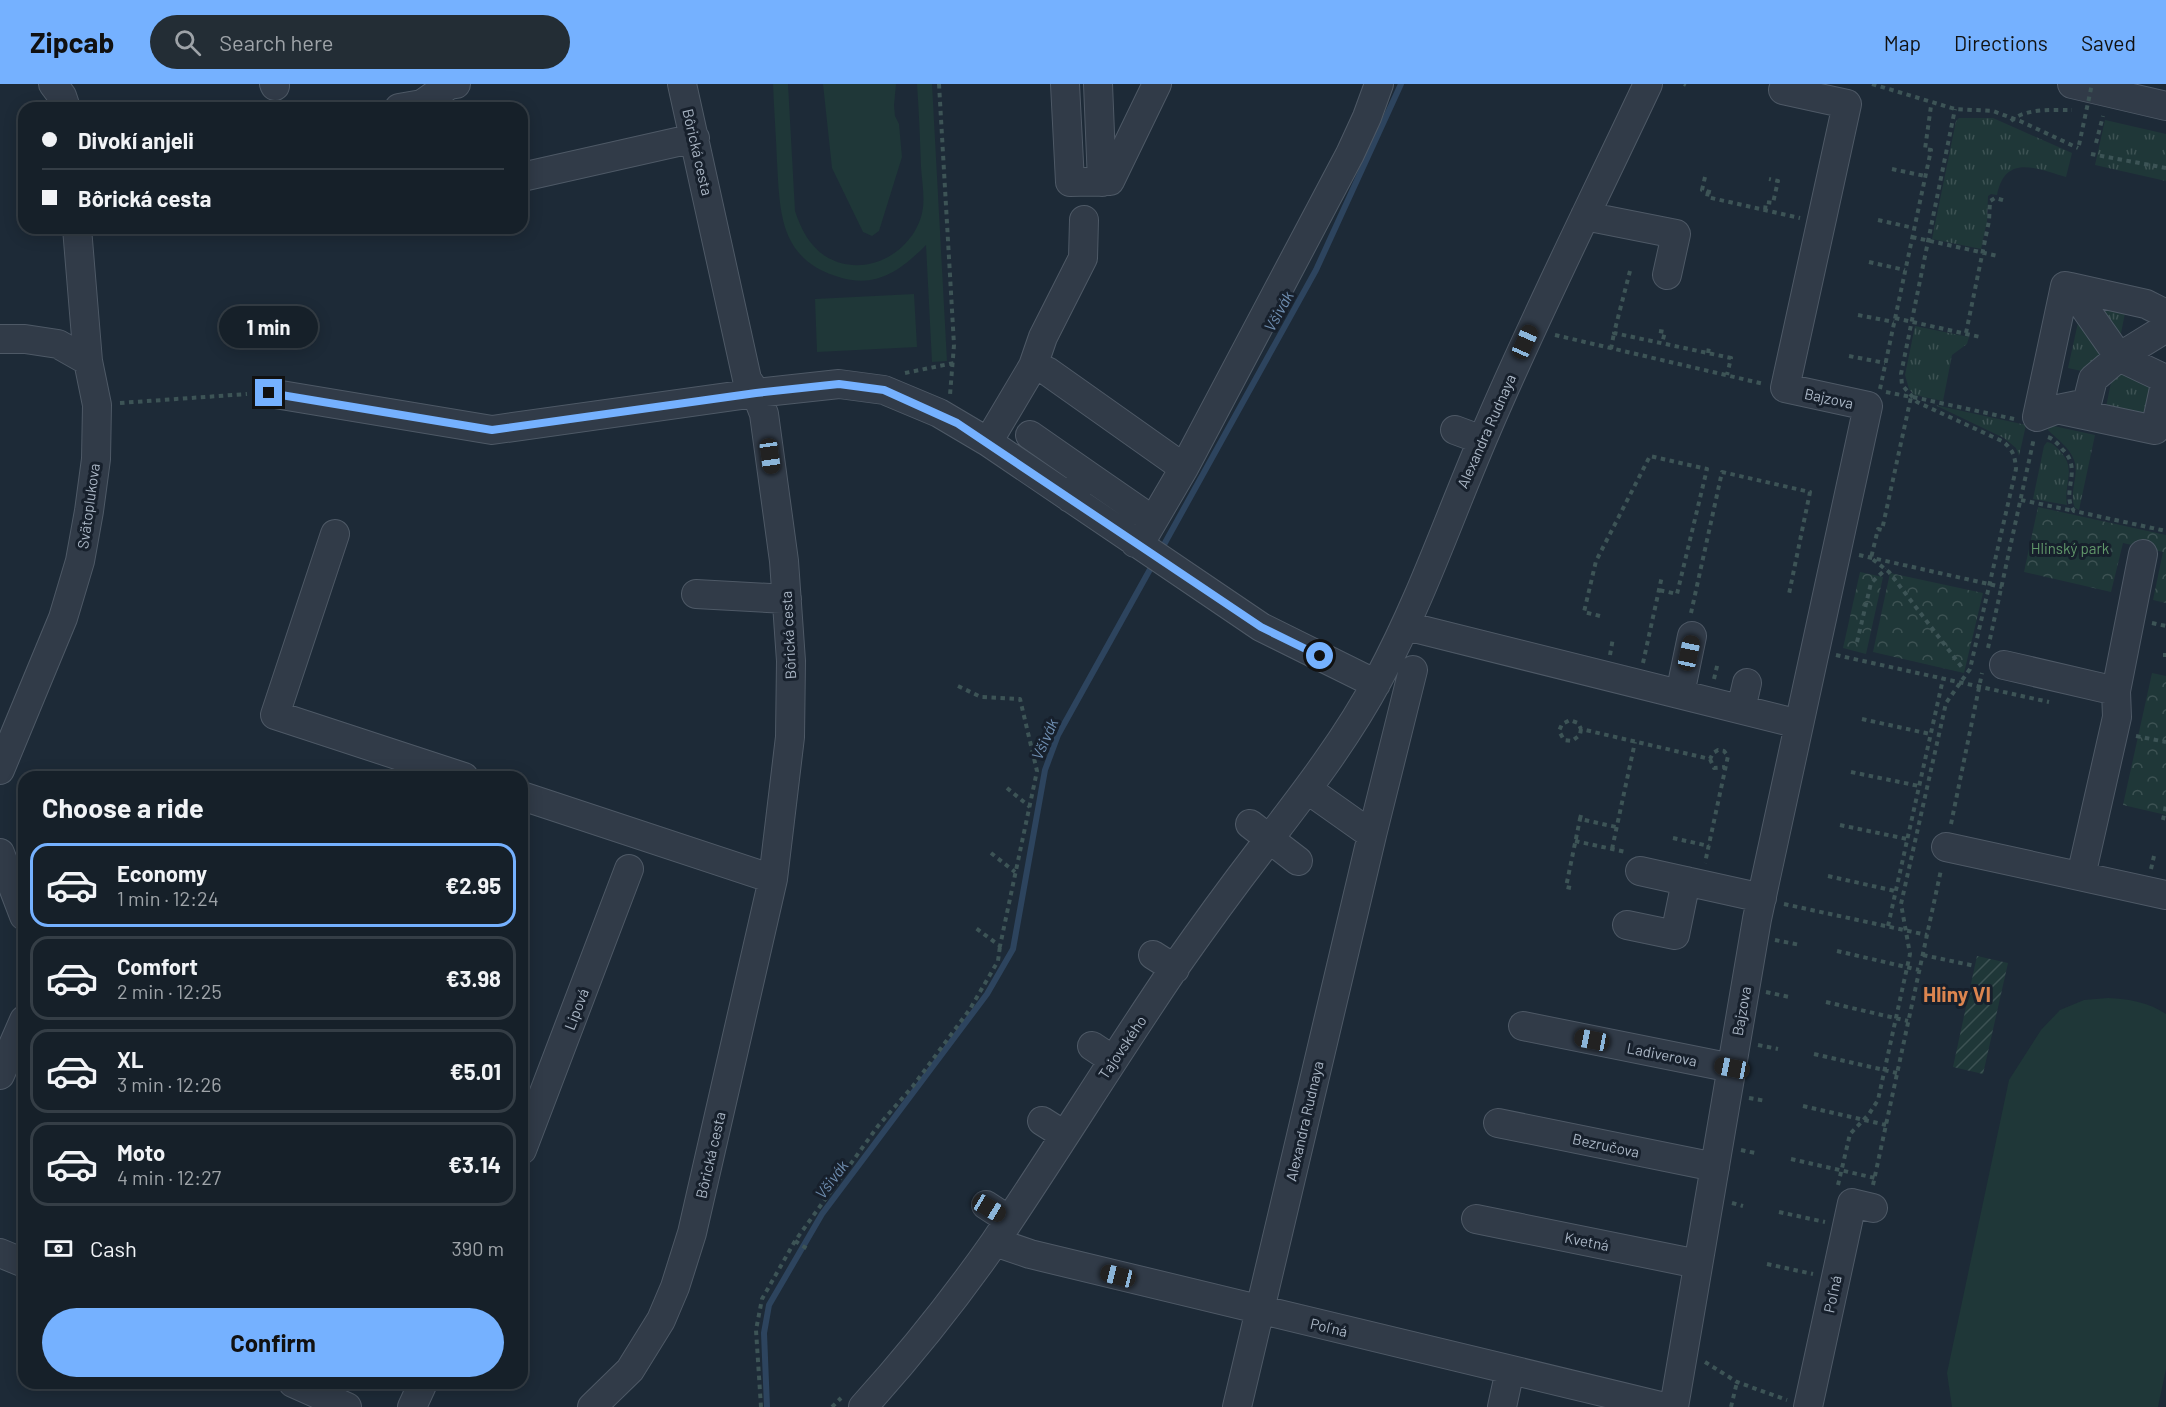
<!DOCTYPE html>
<html lang="en">
<head>
<meta charset="utf-8">
<style>
  :root { --surface:#162029; --page:#232d35; --text:#f1f3f6; --muted:#9ea3a8; --line:#353e46; --accent:#75b1ff }
  body { margin:0; font-family:Barlow,sans-serif; background:var(--page); color:var(--text); height:100vh; display:flex; flex-direction:column; font-size:22px; white-space:nowrap }
  * { box-sizing:border-box; margin:0 }
  p { font-size:20px; color:var(--muted) }
  .icon { flex:none; width:33px; height:33px; fill:none; stroke:currentColor; stroke-width:2; stroke-linecap:round; stroke-linejoin:round }
  .map { position:relative; flex:1; overflow:hidden }
  .drawer { position:absolute; left:18px; top:687px; width:510px; height:618px; display:flex; flex-direction:column; background:var(--surface); border-radius:18px; box-shadow:0 3px 15px #0003,0 0 0 2px var(--line) }
  .drawer>* { flex:none }
  .banner { position:absolute; left:18px; top:18px; width:510px; height:132px; border-radius:18px; box-shadow:0 3px 15px #0003,0 0 0 2px var(--line); display:grid; align-content:center; height:132px; padding:0 24px; background:var(--surface) }
  .end { position:absolute; width:27px; height:27px; margin:-14px; border:8px solid #75b1ff; background:#111; box-shadow:0 0 0 3px #111 }
  .from { border-radius:50% }
  .bubble { position:absolute; height:42px; border-radius:21px; background:var(--surface); box-shadow:0 3px 15px #0003,0 0 0 2px var(--line); font-size:20px; font-weight:700; line-height:42px; text-align:center }
  .car { position:absolute; width:18px; height:36px; margin:-18px -9px; border-radius:8px; box-shadow:0 0 4px 2px #0007; background:linear-gradient(#222 24%,#8ab4d8 0 40%,#222 0 76%,#8ab4d8 0 86%,#222 0) }
  .banner b { display:flex; align-items:center; gap:21px; height:57px; font-size:22px }
  .banner b+b { border-top:2px solid var(--line) }
  .banner i { width:15px; height:15px; background:var(--text) }
  ul { padding:0; list-style:none }
  li { display:flex; align-items:center; gap:18px; height:84px; margin:0 12px 9px; padding:0 12px; border:3px solid var(--line); border-radius:18px }
  li div { flex:1 }
  li b { display:block; font-size:22px }
  li em { font-style:normal; font-weight:700 }
  li.selected { border-color:var(--accent) }
  li>.icon { width:54px; height:54px; stroke-width:1.5 }
  h2 { padding:0 24px; font-size:27px; line-height:72px }
  .pay { display:flex; align-items:center; gap:15px; height:66px; padding:0 24px; font-size:22px }
  .pay p { margin-inline-start:auto }
  .button { display:flex; gap:12px; margin-top:auto; padding:12px 24px }
  .button a { flex:1; height:69px; border-radius:36px; background:var(--accent); color:#111; font-size:24px; font-weight:700; line-height:69px; text-align:center }
  header { display:flex; align-items:center; gap:36px; box-sizing:border-box; height:84px; padding:0 30px; background:var(--accent); color:#111 }
  header strong { font-size:28px }
  nav { display:flex; gap:33px; margin-inline-start:auto; font-size:21px }
  .search { width:420px; height:54px; background:var(--page); display:flex; align-items:center; gap:15px; box-sizing:border-box; padding:0 21px; border-radius:33px; color:var(--muted); font-size:22px }
  .map>svg:first-child { display:block }
</style>
</head>
<body>
<header>
<strong>Zipcab</strong>
<div class="search"><svg class="icon" aria-label="search" viewBox="0 0 24 24"><circle cx="10" cy="10" r="6"/><path d="M15 15l6 6"/></svg>Search here</div>
<nav><a>Map</a><a>Directions</a><a>Saved</a></nav>
</header>
<div class="map">
<svg width="2166" height="1323" viewBox="0 0 2166 1323">
  <defs>
    <pattern id="grass-tufts" width="24" height="20" patternUnits="userSpaceOnUse" patternTransform="scale(1.5)"><rect width="24" height="20" fill="#1f3738"/><path d="M3 7l-1-3M5 7V3M7 7l1-3M15 17l-1-3M17 17v-4M19 17l1-3" fill="none" stroke="#3d5253"/></pattern>
    <pattern id="park-crowns" width="20" height="18" patternUnits="userSpaceOnUse" patternTransform="scale(1.5)"><rect width="20" height="18" fill="#1f3738"/><path d="M2 6a3 3 0 1 1 6 0M12 15a3 3 0 1 1 6 0" fill="none" stroke="#3d5253"/></pattern>
    <pattern id="garden-furrows" width="10" height="10" patternUnits="userSpaceOnUse" patternTransform="scale(1.5)"><rect width="10" height="10" fill="#1f3738"/><path d="M-1 1l2-2M0 10L10 0M9 11l2-2" fill="none" stroke="#3d5253"/></pattern>
  </defs>
  <rect width="100%" height="100%" fill="#1d2a37"/>
  <path fill="url(#grass-tufts)" d="M1959 34H1993L2072 69 2066 93C2038 85 2005 69 1997 111L1991 110 1988 112 1987 137 1981 165 1932 155 1956 37Z
    M2105 36 2166 50V97L2095 81Z
    M2087 220 2125 229 2118 264Z
    M2081 225 2112 270 2086 288 2068 284Z
    M1915 242 1969 253 1967 260 1952 271 1943 317 1914 311 1909 305 1905 291Z
    M2114 284 2156 296 2148 332 2106 323Z
    M1935 321 2026 341 2019 372 2016 364 2004 354Z
    M2049 341 2095 351 2079 426 2075 424C2068 409 2080 391 2074 376 2070 364 2057 355 2048 346Z
    M2047 358C2053 359 2055 362 2059 366 2078 385 2063 399 2067 421L2033 415 2044 362Z"/>
  <path fill="url(#park-crowns)" d="M2038 423 2166 451V519L2153 516 2163 468 2123 459 2111 508 2024 488Z
    M1860 488 1883 493 1866 570 1843 564Z
    M1890 489 1983 509 1964 589 1873 568Z
    M2152 589 2166 592V731L2123 721Z"/>
  <path fill="url(#garden-furrows)" d="M1977 872 2008 879 1983 990 1953 983Z"/>
  <path fill="#1f3738" d="M773 0H788L795 127C801 145 809 161 825 172 862 195 909 172 921 133 926 117 922 99 921 83 920 55 919 28 917 0H932L947 277 932 278 926 161C902 185 878 204 842 194 780 177 780 131 777 78 776 52 774 26 773 0Z
    M823 0H896L894 21 895 32 899 40 902 73 879 147 872 152 863 148 832 84Z
    M914 210 917 263 817 268 815 215Z
    M2108 914C2129 915 2148 918 2166 930V1285L2158 1323H1952L1947 1289 2009 996 2041 946 2060 926 2084 916Z"/>
  <g fill="none" stroke-linecap="round" stroke-linejoin="round">
    <path stroke="#2d445e" stroke-width="6" d="M1161 466 1316 186 1401 0
      M767 1323 764 1249 769 1221 822 1130 987 910 1013 865 1045 686 1058 651 1153 480"/>
    <defs>
      <path id="minor" d="M53 0 62 12 66 24
        M274 0 275 2
        M1065 0 1070 98 1110 97 1157 0
        M1098 0 1102 98
        M2072 0 2166 22
        M399 24 422 20 449 1 456 0
        M522 93 695 54
        M1585 132 1676 150 1667 191
        M2070 203 2146 220 2166 230
        M0 255H25L58 260 88 277
        M1047 287 1184 384 1146 449 1135 459
        M269 309 492 346 756 309 839 300 884 306 939 329 988 358 1261 543 1376 600
        M2061 326 2155 346 2166 295
        M2037 333 2065 202 2070 203 2119 273 2161 293 2166 294
        M2037 333 2058 325 2087 319 2093 295 2119 273 2166 244
        M1455 346 1482 356
        M1030 351 1086 390
        M988 358 1033 282 1043 253 1083 174 1084 136
        M1184 384 1350 70 1367 33 1379 0
        M1070 414 1086 390 1141 428
        M335 450 275 631 464 693
        M696 510 787 515
        M1406 542 1799 640
        M2004 581 2116 607
        M1680 610 1692 552
        M1741 625 1747 599
        M0 686 63 534 80 477 89 427 96 375 97 321 88 277 77 144
        M522 712 773 795
        M1250 740 1298 777
        M1372 751 1413 586
        M1946 763 2166 811
        M0 769 24 832
        M1640 787 1762 814
        M2081 792 2117 633 2116 607 2143 470
        M1627 841 1675 851 1686 797
        M1153 871 1175 885
        M1523 942 1732 984
        M1092 962 1113 976
        M0 991 24 936
        M1042 1037 1064 1051
        M1498 1039 1715 1083
        M522 1066 629 785
        M986 1121 1009 1136
        M1476 1135 1698 1180
        M995 1158 1030 1170 1665 1323
        M0 1169 24 1179
        M293 1299 347 1323
        M412 1323 423 1299
        M592 1323 630 1286 661 1236 675 1203 692 1149 773 795 790 653 791 577 784 477 764 330 756 309 747 295 682 0
        M863 1323C910 1271 954 1216 994 1159 1055 1069 1112 976 1173 886 1201 846 1230 806 1260 767 1303 711 1346 656 1379 594 1422 514 1451 428 1487 345 1537 228 1594 115 1648 0
        M1237 1323 1372 751 1307 705
        M1502 1323 1510 1286
        M1674 1323 1757 835 1868 322 1785 304 1847 20 1783 6
        M1808 1323 1852 1119 1873 1124"/>
    </defs>
    <use href="#minor" stroke="#4e5966" stroke-width="30"/>
    <path stroke="#3d5456" stroke-width="4" stroke-dasharray="4.5 4.5" stroke-linecap="butt" d="M939 0 954 261 950 311
      M1684 0 1686 1
      M1872 0 1955 25 1993 27 2020 37 2078 64
      M2011 37C2025 24 2053 26 2072 26
      M2096 59 2103 32
      M2091 70 2166 84
      M1892 85 1925 92
      M1705 93 1702 106 1714 109
      M1708 108 1707 113 1800 134
      M1765 126 1766 118 1773 119 1778 97 1769 95
      M1878 136 1914 144
      M1912 153 1998 172
      M1869 178 1905 186
      M1630 187 1614 249 1731 274 1727 291
      M1858 231 1894 238
      M1895 234 1980 253
      M1659 247 1665 248 1662 259
      M1966 249 1989 137 1990 117 1995 114 2006 117
      M1555 251 1764 300
      M1611 265 1614 249
      M1708 269 1709 263
      M1849 272 1885 279
      M905 289 954 279
      M1880 305 1931 66 1925 65 1931 22
      M1886 308 1911 313 1882 446 1878 445 1871 474 1889 488 1964 586
      M1913 313 2014 335
      M120 319 247 310
      M2048 353C2054 355 2058 360 2062 365 2084 385 2060 408 2074 427L2166 447
      M2021 416 2074 427
      M1859 471 2002 503
      M1691 529 1722 388 1810 408 1789 510
      M1600 532 1584 528 1596 477 1650 372 1707 385 1677 510 1659 506
      M2152 539 2166 542
      M1857 558 1871 499 1886 485
      M1988 564 2034 354
      M1610 571 1613 554
      M1836 571 2049 618
      M2163 571H2166
      M1643 579 1662 492
      M1714 595 1718 578
      M958 602 981 613 1020 615 1037 687 1000 862 973 842
      M1862 635 1930 650
      M1581 645 1580 651 1572 657 1564 656 1559 647 1562 640 1570 636 1578 639 1581 645 1710 675 1713 669 1718 666 1724 667 1728 672 1705 779
      M2136 652 2166 658
      M1710 675 1714 684 1725 683
      M1851 688 1919 702
      M1007 704 1030 723
      M1581 731 1580 735 1616 743
      M2163 736 2166 721
      M1951 740 1982 589
      M1840 741 1907 755
      M1673 754 1709 762
      M1575 757 1626 768
      M1612 765 1635 658
      M991 769 1015 788
      M2151 785 2154 772
      M1828 792 1895 807
      M1571 804 1566 803 1580 735
      M1784 820 1927 851
      M1888 842 1943 595
      M1775 856 1800 861
      M1837 867 1919 886
      M1923 871 1975 882
      M1766 908 1789 913
      M1826 918 1908 937
      M1758 961 1778 965
      M1814 970 1897 989
      M1749 1014 1766 1017
      M1803 1022 1886 1041
      M1741 1066 1755 1069
      M1791 1075 1875 1094
      M1838 1101 1850 1050 1869 1030 1878 1016 1910 870 1901 820 1946 619 1970 585 2016 385C2015 372 2013 365 2002 357L1917 318 1902 301 1901 290 1955 25
      M1873 1101 1941 786
      M1732 1119 1743 1122
      M1779 1128 1825 1138
      M795 1157 809 1166
      M1767 1180 1813 1190
      M1705 1278 1737 1298 1787 1316
      M761 1323 756 1246 762 1215 795 1157 878 1042 913 1002 970 925 998 877 1000 862
      M832 1323 841 1314
      M1731 1323 1737 1298"/>
    <use href="#minor" stroke="#313b48" stroke-width="28"/>
    <path stroke="#3d5456" stroke-width="4" stroke-dasharray="4.5 4.5" stroke-linecap="butt" d="M2079 61 2092 0"/>
  </g>
  <g fill="none" stroke-linecap="round" stroke-linejoin="round">
    <path stroke="#75b1ff" stroke-width="8" d="M269 309 492 346 756 309 839 300 884 306 957 339 1261 543 1320 572"/>
  </g>
  <g text-anchor="middle" dominant-baseline="central" stroke-width="6" stroke-linejoin="round" paint-order="stroke">
    <g font-size="15" fill="#aab6c5" stroke="#17202c">
      <text transform="translate(698 68) rotate(77)">Bôrická cesta</text>
      <text transform="translate(1829 314) rotate(12)">Bajzova</text>
      <text transform="translate(1486 347) rotate(-66)">Alexandra Rudnaya</text>
      <text transform="translate(88 422) rotate(-82)">Svätoplukova</text>
      <text transform="translate(788 551) rotate(-93)">Bôrická cesta</text>
      <text transform="translate(576 925) rotate(-69)">Lipová</text>
      <text transform="translate(1741 927) rotate(-80)">Bajzova</text>
      <text transform="translate(1122 963) rotate(-56)">Tajovského</text>
      <text transform="translate(1662 970) rotate(11)">Ladiverova</text>
      <text transform="translate(1304 1037) rotate(-77)">Alexandra Rudnaya</text>
      <text transform="translate(1606 1061) rotate(12)">Bezručova</text>
      <text transform="translate(710 1071) rotate(-77)">Bôrická cesta</text>
      <text transform="translate(1587 1157) rotate(11)">Kvetná</text>
      <text transform="translate(1832 1210) rotate(-78)">Poľná</text>
      <text transform="translate(1329 1243) rotate(13)">Poľná</text>
    </g>
    <g font-size="15" fill="#61976a" stroke="#17202c">
      <text x="2070" y="464">Hlinský park</text>
    </g>
    <g font-size="16" font-style="italic" fill="#6f8eb1" stroke="#17202c">
      <text transform="translate(1278 227) rotate(-61)">Všivák</text>
      <text transform="translate(1044 655) rotate(-66)">Všivák</text>
      <text transform="translate(831 1095) rotate(-53)">Všivák</text>
    </g>
    <g font-size="21" font-weight="bold" fill="#dc854f" stroke="#17202c">
      <text x="1957" y="909">Hliny VI</text>
    </g>
  </g>
</svg>
<i class="end from" style="left:1320px;top:572px"></i>
<i class="end" style="left:269px;top:309px"></i>
<div class="bubble" style="left:219px;top:222px;width:99px">1 min</div>
<i class="car" style="left:1525px;top:258px;rotate:24deg"></i>
<i class="car" style="left:770px;top:372px;rotate:172deg"></i>
<i class="car" style="left:1689px;top:569px;rotate:12deg"></i>
<i class="car" style="left:1592px;top:956px;rotate:281deg"></i>
<i class="car" style="left:1732px;top:984px;rotate:281deg"></i>
<i class="car" style="left:989px;top:1124px;rotate:121deg"></i>
<i class="car" style="left:1118px;top:1192px;rotate:284deg"></i>
<div class="banner">
<b><i class="from"></i>Divokí anjeli</b>
<b><i></i>Bôrická cesta</b>
</div>
<section class="drawer">
<h2>Choose a ride</h2>
<ul>
<li class="selected"><svg class="icon" aria-label="car" viewBox="0 0 24 24"><path d="M5 17H2v-5l4-1 3-4h7l3 4 3 1v5h-3M9 17h6M6 11h13"/><circle cx="7" cy="17" r="2"/><circle cx="17" cy="17" r="2"/></svg><div><b>Economy</b><p>1 min · 12:24</p></div><em>€2.95</em></li>
<li><svg class="icon" aria-label="car" viewBox="0 0 24 24"><path d="M5 17H2v-5l4-1 3-4h7l3 4 3 1v5h-3M9 17h6M6 11h13"/><circle cx="7" cy="17" r="2"/><circle cx="17" cy="17" r="2"/></svg><div><b>Comfort</b><p>2 min · 12:25</p></div><em>€3.98</em></li>
<li><svg class="icon" aria-label="car" viewBox="0 0 24 24"><path d="M5 17H2v-5l4-1 3-4h7l3 4 3 1v5h-3M9 17h6M6 11h13"/><circle cx="7" cy="17" r="2"/><circle cx="17" cy="17" r="2"/></svg><div><b>XL</b><p>3 min · 12:26</p></div><em>€5.01</em></li>
<li><svg class="icon" aria-label="car" viewBox="0 0 24 24"><path d="M5 17H2v-5l4-1 3-4h7l3 4 3 1v5h-3M9 17h6M6 11h13"/><circle cx="7" cy="17" r="2"/><circle cx="17" cy="17" r="2"/></svg><div><b>Moto</b><p>4 min · 12:27</p></div><em>€3.14</em></li>
</ul>
<div class="pay"><svg class="icon" aria-label="cash" viewBox="0 0 24 24"><path d="M3 7h18v10H3z"/><circle cx="12" cy="12" r="2"/></svg>Cash<p>390 m</p></div>
<div class="button"><a>Confirm</a></div>
</section>
</div>
</body>
</html>
